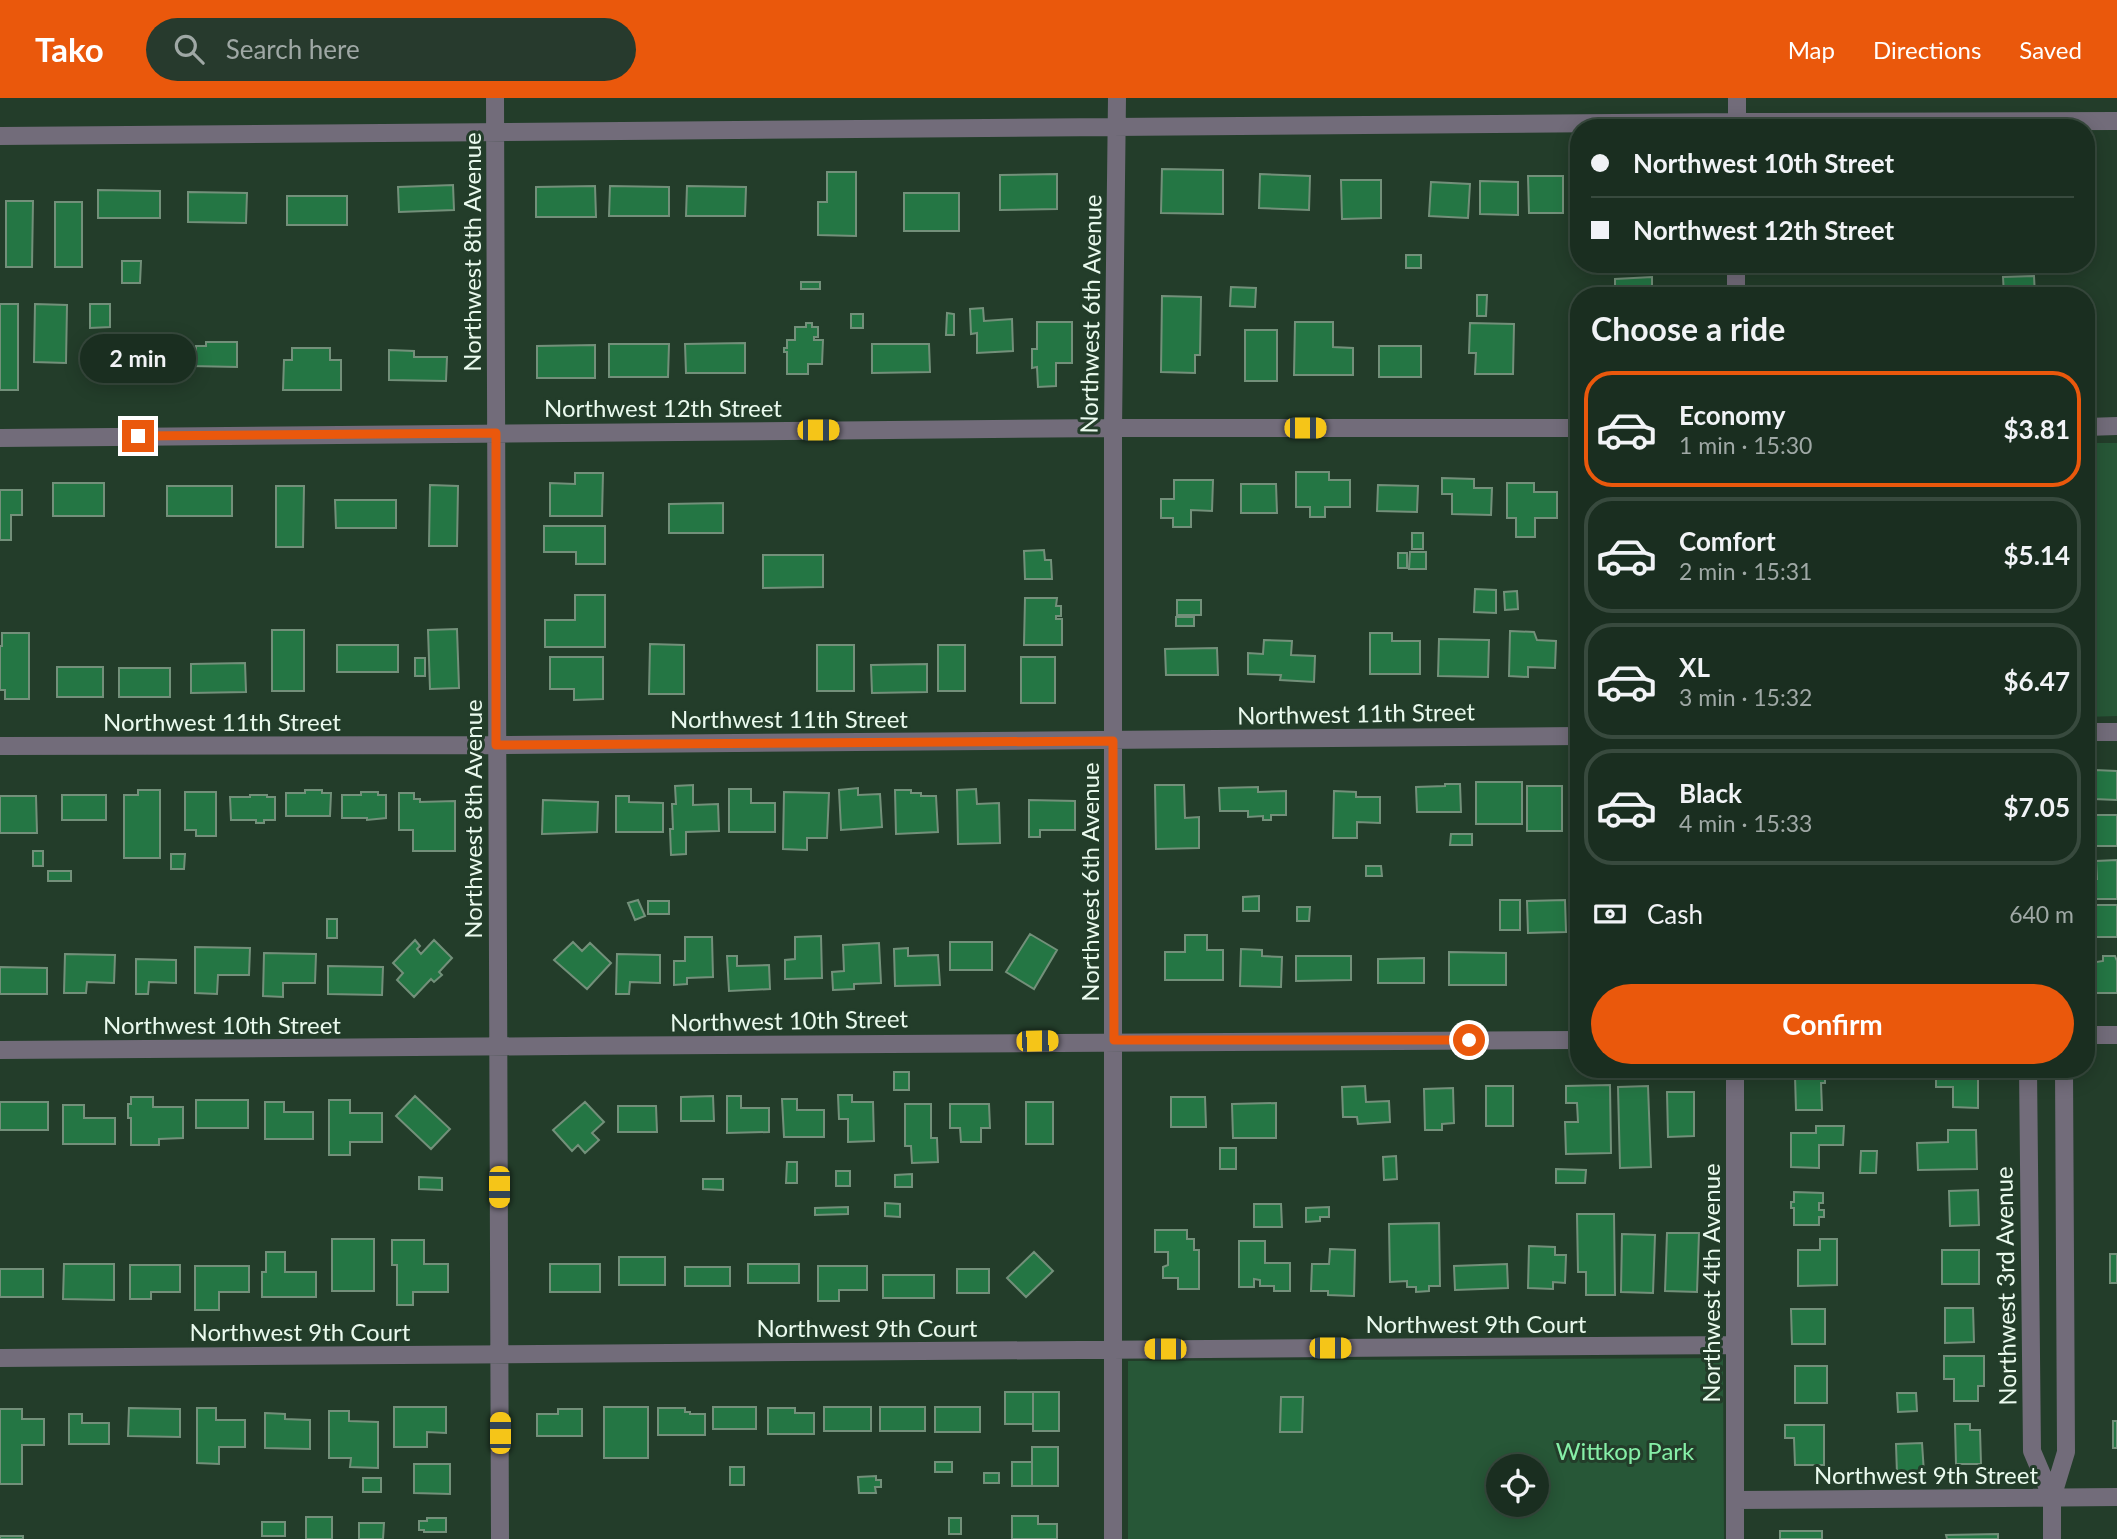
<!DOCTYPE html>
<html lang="en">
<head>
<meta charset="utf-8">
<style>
  :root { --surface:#1a2e20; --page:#273a2d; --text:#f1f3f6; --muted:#9fa8a5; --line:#384a3e; --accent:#ea580c }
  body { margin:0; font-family:Lato,sans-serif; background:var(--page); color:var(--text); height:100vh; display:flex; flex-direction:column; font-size:26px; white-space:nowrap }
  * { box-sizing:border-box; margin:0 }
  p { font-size:23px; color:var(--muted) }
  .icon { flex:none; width:38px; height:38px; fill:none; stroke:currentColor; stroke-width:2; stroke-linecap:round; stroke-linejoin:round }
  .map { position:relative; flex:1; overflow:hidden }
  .details { position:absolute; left:1570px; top:189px; width:525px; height:791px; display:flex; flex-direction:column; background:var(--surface); border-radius:28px; box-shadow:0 4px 18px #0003,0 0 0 2px var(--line) }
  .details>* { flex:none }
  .top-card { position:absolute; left:1570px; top:21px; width:525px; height:154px; border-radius:28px; box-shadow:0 4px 18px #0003,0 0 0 2px var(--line); display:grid; align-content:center; height:154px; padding:0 21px; background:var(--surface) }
  .tools { position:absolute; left:1486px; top:1356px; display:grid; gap:14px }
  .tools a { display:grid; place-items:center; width:63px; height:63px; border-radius:50%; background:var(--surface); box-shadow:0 4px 18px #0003,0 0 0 2px var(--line); font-size:35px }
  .end { position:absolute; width:32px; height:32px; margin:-16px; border:9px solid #ea580c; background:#fff; box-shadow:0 0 0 4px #fff }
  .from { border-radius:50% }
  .bubble { position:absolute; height:49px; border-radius:24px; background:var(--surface); box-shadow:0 4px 18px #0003,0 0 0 2px var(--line); font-size:23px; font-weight:700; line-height:49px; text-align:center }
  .car { position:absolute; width:21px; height:42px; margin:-21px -10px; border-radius:9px; box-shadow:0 0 5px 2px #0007; background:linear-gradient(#f5c518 24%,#345 0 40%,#f5c518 0 76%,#345 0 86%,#f5c518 0) }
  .top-card b { display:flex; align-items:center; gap:24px; height:66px; font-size:26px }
  .top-card b+b { border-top:2px solid var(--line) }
  .top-card i { width:18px; height:18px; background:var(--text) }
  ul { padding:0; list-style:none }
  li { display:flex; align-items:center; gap:21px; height:116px; margin:0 14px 10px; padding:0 7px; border:4px solid var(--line); border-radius:28px }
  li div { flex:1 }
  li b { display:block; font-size:26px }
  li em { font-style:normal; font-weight:700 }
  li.current { border-color:var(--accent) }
  li>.icon { width:63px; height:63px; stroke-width:1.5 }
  h2 { padding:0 21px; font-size:32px; line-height:84px }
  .pay { display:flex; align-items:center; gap:18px; height:77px; padding:0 21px; font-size:26px }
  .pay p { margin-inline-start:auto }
  .action { display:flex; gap:14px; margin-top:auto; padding:14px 21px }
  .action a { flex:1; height:80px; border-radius:42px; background:var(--accent); color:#fff; font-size:28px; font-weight:700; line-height:80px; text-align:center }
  header { display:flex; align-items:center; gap:42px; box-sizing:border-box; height:98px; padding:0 35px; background:var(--accent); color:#fff }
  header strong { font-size:33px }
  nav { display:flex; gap:38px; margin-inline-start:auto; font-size:24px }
  .search { width:490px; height:63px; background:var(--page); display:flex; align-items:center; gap:18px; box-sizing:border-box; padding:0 24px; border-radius:38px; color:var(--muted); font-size:26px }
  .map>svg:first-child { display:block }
</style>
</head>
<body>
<header>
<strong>Tako</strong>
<div class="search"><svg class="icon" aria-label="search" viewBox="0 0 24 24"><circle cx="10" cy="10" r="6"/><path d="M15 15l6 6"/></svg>Search here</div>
<nav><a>Map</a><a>Directions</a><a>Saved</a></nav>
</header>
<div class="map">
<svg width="2117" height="1441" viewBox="0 0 2117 1441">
  <rect width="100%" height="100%" fill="#233d2a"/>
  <path fill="#275737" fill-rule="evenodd" d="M2086 345H2117V618L2086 619Z
    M1723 1260 1724 1441H1128V1263ZM1498 1368H1536V1407H1498Z"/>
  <path fill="#247644" stroke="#73907a" stroke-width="2" d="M1162 71 1223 72V116L1161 115Z
    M827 74H856V138L818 137V104H827Z
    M1057 76V111L1000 112V77Z
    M1260 76 1310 78 1309 112 1259 110Z
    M1528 78H1563V115H1529Z
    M1341 82H1381V120L1342 121Z
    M1480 83 1518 84V117L1480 116Z
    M1431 84 1470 86 1468 120 1429 118Z
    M453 87 454 112 399 114 398 89Z
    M595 88 596 119H536V89Z
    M610 88 669 89V118H609Z
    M687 88 746 89 745 118H686Z
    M98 92 160 93V120H98Z
    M188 94 247 95 246 125 188 124Z
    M904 95H959V133H904Z
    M287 98H347V127H287Z
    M6 103H33L32 169H6Z
    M55 104H82V169H55Z
    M1406 157H1421V170H1406Z
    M122 163H141L140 185H122Z
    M1843 166H1856V174H1843Z
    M2034 178 2035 198H2004L2003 179Z
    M1652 179V198H1615V181Z
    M801 184H820V191H801Z
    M1231 189 1256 190 1255 209 1230 208Z
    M1477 197H1487L1486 218H1477Z
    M1162 198 1201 199 1200 257H1195V275L1161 274Z
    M0 206H18V292H0Z
    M35 206 67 207 66 265 34 264Z
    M90 206H110V229L90 230Z
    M983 210 984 223 1012 221 1013 253 977 255V235L971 236 970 211Z
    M947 215 954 216V237H946Z
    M851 216H863V230H851Z
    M1037 224H1072V265H1056V288L1038 289 1037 269 1032 270V251H1037Z
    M1295 224H1333V249L1353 250V277H1294Z
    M806 225H812V229H818V239H814V242H823L822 266H808V276H787V254H784V250H787V242H795V229H806Z
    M1470 225 1514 226 1513 276H1475L1476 255H1469Z
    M1245 232H1277V283H1245Z
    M107 244H163V270H107Z
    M206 244H237V269L191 268V253H196V248H206Z
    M745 245V275H686L685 246Z
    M609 246H669L668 279H609Z
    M872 246H929L930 274 872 275Z
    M595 247V280H537V248Z
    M1379 248H1421V279H1379Z
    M2086 248H2091V280L2086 279Z
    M292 250H330V262H341V292H283L284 262H292Z
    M389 252 414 253V259H447L446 283 389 282Z
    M1578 256V291V272H1569V257Z
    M1296 374H1329V382H1350V409H1325V419H1310V409H1296Z
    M575 375H603L602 418H550V385L575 386Z
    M1442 380 1474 381V390H1492L1491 417 1452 416V396H1442Z
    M1174 382H1213L1212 413 1191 412V429H1173V420H1161V401H1174Z
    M53 385H104V418H53Z
    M1507 385H1534V394H1557V420H1535V439H1516V420H1507Z
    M1241 386H1276L1277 415H1241Z
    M430 387 458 388 457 448H429Z
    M1378 387 1418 388 1417 414 1377 413Z
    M167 388H232V418H167Z
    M276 388H304L303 449H276Z
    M0 392H22V417H11V442H0Z
    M335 402H396V430H336Z
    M723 405V435H669V406Z
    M544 428H605V466H576V454H544Z
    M1412 435H1423V451H1412Z
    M1044 452 1045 462H1051L1052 481H1025L1024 453Z
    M1410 454H1426V471H1409Z
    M1398 455H1407V470H1398Z
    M763 457H823V489L763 490Z
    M1475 491 1496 492V515L1474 514Z
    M1517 493 1518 511 1505 512 1504 494Z
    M575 497H605V549H545V522H575Z
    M1025 500H1057L1056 508H1061V518H1056V521H1062V547H1024Z
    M1177 502H1201V517H1177Z
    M1176 519H1194V528H1176Z
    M1573 523H1578V560H1572Z
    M457 531 459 590 430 591 428 532Z
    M272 532H304V593H272Z
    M1510 533 1534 534 1537 542 1556 543 1555 570 1528 569V579L1509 578Z
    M2 535H29V601H5V592H0V548H2Z
    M1370 535H1392V543H1420V576H1370Z
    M1439 541 1489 542 1488 579 1438 578Z
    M1264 542 1292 543 1291 557 1315 558 1314 584 1280 582 1281 577 1248 576V555L1263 556Z
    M650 546 684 547V596H649Z
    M337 547H398V574H337Z
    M817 547H854V593H817Z
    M938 547H965V593H938Z
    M1217 550 1218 577H1166L1165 551Z
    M550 559H603V601L574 602V591H550Z
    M1021 559H1055V605H1021Z
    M415 560H425V578H415Z
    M245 565 246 594 191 595V566Z
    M927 566V594L872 595 871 567Z
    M57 569H103V599H57Z
    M119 570H170V599H119Z
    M2095 672 2117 673V702L2094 701Z
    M1476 684H1522V726H1476Z
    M1445 686H1460L1461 714H1417L1416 689 1445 688Z
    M1572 686H1578V725H1573Z
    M693 687V707L718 706 719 733 686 734V756L671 757 670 731H673L672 706H676L675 688Z
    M1155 687H1184L1185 720 1199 719V750L1156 751Z
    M1527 688H1562V733H1527Z
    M1258 689V694L1286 693V717H1271V722H1263V718L1248 719V713H1220L1219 690Z
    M858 690V697L880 696 882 729 841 732 839 692Z
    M729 691H751V705H775V734H729Z
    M976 691 977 706 999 705 1000 745 958 746 957 692Z
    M138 692H160V760H124V697H138Z
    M305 692H322V695H331L330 718H286V695H305Z
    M895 692H911V695H921V698H936L938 734 896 736Z
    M1334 693 1356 694V699H1380V725L1357 724V740H1333Z
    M185 694H216V738H196V732H185Z
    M361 694H378V697H386V720L367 722V720H342V697H361Z
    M784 694 829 695 827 740H807V752L783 751Z
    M399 695H414V701H420V704L455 703V753H413V732H399Z
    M62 697H106V722H62Z
    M250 697H267V699H275V722H264V725H256V722H231L230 699H250Z
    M0 698H36L37 735H0Z
    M616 698H629V704L663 705V734H616Z
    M543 702 598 704 597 734 542 736Z
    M1029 702 1075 703V732H1040V739H1029Z
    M2095 717H2117V748H2094Z
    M1451 736H1472V747H1450Z
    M33 753H43V768H33Z
    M171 756H185L184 771H171Z
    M2117 762V801H2089V781H2097L2096 763Z
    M1366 768H1381L1382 778H1366Z
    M48 773H71V783H48Z
    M1259 798V813H1243V799Z
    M638 802 645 818 635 822 628 805Z
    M1500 802H1520V832H1500Z
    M1565 802 1566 834 1528 835 1527 803Z
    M648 803H669V816H648Z
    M2094 807H2117V839H2094Z
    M1297 809H1310L1309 823H1297Z
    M327 821H337V840H327Z
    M1030 836 1057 852 1034 891 1006 874Z
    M1185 837H1207V852H1223V882H1165V854H1185Z
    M821 838 822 880 785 881V862L795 861V839Z
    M685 839H712L713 879 687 880V886L674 887V863H685Z
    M415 842 420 848 417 851 421 856 434 842 452 860 439 874 442 877 434 884 431 881 414 899 397 882 403 875 393 865Z
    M573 844 582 853 590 845 611 865 587 891 554 862Z
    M950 844H992V872H950Z
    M879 845 881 885 854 886V891L833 892 832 874 844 873 843 847Z
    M195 849 250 850 249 877H218L217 896 195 895Z
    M908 850V858L938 857 940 887 895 888 894 851Z
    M1241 851 1262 852V858L1282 859 1281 889 1240 888Z
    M1449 854 1506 855V887H1449Z
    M264 855 316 856 315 885H283V899L263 898Z
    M65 856 115 857 114 885 87 884 86 895H64Z
    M617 856 660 857V885L630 884 629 896H616Z
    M727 858H737V868L769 867 770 891 729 893Z
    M1296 858H1351V882L1296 883Z
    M2103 858H2115L2117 863V895H2086V871H2096V864L2103 863Z
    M1424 860V885H1378V861Z
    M136 861 176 862V885L149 884 148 896H136Z
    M328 868 383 869 382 897 328 896Z
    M0 869 47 870V896H0Z
    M1808 971H1825V985H1821L1822 1012H1796L1795 978H1808Z
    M1841 971H1871V978H1841Z
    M1936 971H1971V978L1978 979V1010L1953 1009V989H1936Z
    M894 974H909V992H894Z
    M1610 987 1611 1055 1566 1056 1565 1024H1578L1577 1005H1566V988Z
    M1365 988 1366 1004 1389 1003 1390 1024 1358 1026 1357 1019H1343L1342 989Z
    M1486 988H1513V1028H1486Z
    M1648 988 1651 1069 1620 1070 1618 989Z
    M1453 990 1454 1025 1442 1026V1032H1425L1424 991Z
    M1667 994H1694V1038L1668 1039Z
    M838 997H852V1004H873L874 1043 848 1044V1021H839Z
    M415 998 450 1031 431 1051 396 1018Z
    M713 998 714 1023H681V999Z
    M727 998H741V1010H769V1034L727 1035Z
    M131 999H153V1009H183V1040L159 1041V1047H131V1020H128V1006H131Z
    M1171 999H1205L1206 1029H1171Z
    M782 1001H797V1012H824V1039H784Z
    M196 1002H248V1030H196Z
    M329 1002H350V1015H382V1044H350V1057H329Z
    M0 1004H48V1032H0Z
    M265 1004H284V1014H313V1041H265Z
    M585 1004 604 1024 592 1035 599 1042 585 1055 578 1047 572 1053 553 1032Z
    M1026 1004H1053V1046H1026Z
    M1276 1005V1040H1233L1232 1006Z
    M905 1006H931V1040H937L938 1064 912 1065 911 1048H905Z
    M950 1006H989L990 1030H981V1044H961L960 1030H950Z
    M63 1007H84V1020H115V1046H63Z
    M618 1008H656L657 1034H618Z
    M1816 1028H1844L1843 1047H1819V1070L1791 1069V1035H1816Z
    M1948 1032H1976L1977 1071 1918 1072 1917 1045 1948 1044Z
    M1220 1050H1236V1071H1220Z
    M1861 1053H1877L1876 1075H1860Z
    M1396 1058 1397 1081 1384 1082 1383 1059Z
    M787 1064H797V1085H786Z
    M1556 1071 1586 1072 1585 1085H1556Z
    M836 1073H850V1088H836Z
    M912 1076V1089H895V1077Z
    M419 1079 442 1080V1092L419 1091Z
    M703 1081H723V1092L703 1091Z
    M1978 1092 1979 1127 1950 1128 1949 1093Z
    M1794 1094 1823 1095V1105H1819V1112H1824V1119H1819V1127H1794V1110H1791V1104H1794Z
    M885 1105 900 1106V1119L885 1118Z
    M1254 1106H1281L1282 1129H1254Z
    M848 1109V1116L815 1117V1110Z
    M1329 1109V1119H1320V1123L1306 1124V1110Z
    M1577 1116H1614L1615 1197H1586V1174H1578Z
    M1439 1125 1440 1188H1429V1193L1416 1194V1189H1407V1183L1390 1184 1389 1126Z
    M1155 1132H1187V1141H1194V1152H1199V1191H1178V1180H1163V1169L1168 1167V1154H1155Z
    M1667 1135H1699L1697 1194 1665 1193Z
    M1622 1136 1655 1137 1653 1195 1621 1194Z
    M332 1141H374V1193H332Z
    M1820 1141H1837V1187L1798 1188V1152H1820Z
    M392 1142H424V1166H448V1194H413V1207H397V1167H392Z
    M1239 1143H1265V1165H1290V1193H1274V1188H1260V1182L1254 1181V1189H1239Z
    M1529 1148 1555 1149V1157H1566L1565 1185 1553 1184V1191L1528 1190Z
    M1330 1151 1355 1152 1354 1198 1328 1197V1193H1311L1312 1166H1329Z
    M1942 1152H1979V1186H1942Z
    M266 1154H285V1174H316V1199H262V1174H266Z
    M1034 1154 1053 1173 1026 1199 1007 1180Z
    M2110 1156H2117V1185H2110Z
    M619 1159H665V1187H619Z
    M64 1166H114V1202L63 1201Z
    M550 1166H600V1194H550Z
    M748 1166H799V1185H748Z
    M1507 1166 1508 1190 1455 1192 1454 1168Z
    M130 1167H180V1194H151V1201H130Z
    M195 1168H249V1194H219V1212H195Z
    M818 1168H867V1192H839V1203H818Z
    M685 1169H730V1188H685Z
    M0 1171H43V1199H0Z
    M957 1171H989V1195H957Z
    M883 1177H934V1200H883Z
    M1945 1210H1973L1974 1244 1945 1245Z
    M1791 1211H1825V1246H1792Z
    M1944 1258H1984V1288H1978V1303H1954V1281H1944Z
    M1795 1268H1827V1305H1795Z
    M1005 1294H1033V1326H1005Z
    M1033 1294H1059V1333H1033Z
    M1897 1295H1916L1917 1313 1898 1314Z
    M1281 1299H1303L1302 1334H1280Z
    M394 1309H446V1335L427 1334V1349H394Z
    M604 1309H648V1360H604Z
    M713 1309H756V1331H713Z
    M824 1309H871V1333H824Z
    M880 1309H925V1333H880Z
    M935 1309H980V1334H935Z
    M129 1310 180 1311V1339L128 1338Z
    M197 1310H216V1322H245V1349H219V1366L197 1365Z
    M658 1310H685V1314H690V1316H705V1337H658Z
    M768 1310H795V1315H814V1336H768Z
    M0 1311H22V1321H44V1347H22V1386H0Z
    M558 1311H582V1338H537V1316H558Z
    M329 1313H349V1323L378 1324V1370L350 1369 351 1360H329Z
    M265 1315 285 1316V1321L310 1322V1351L265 1350Z
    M69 1316H82V1325H109V1346H69Z
    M2113 1323H2117V1350H2113Z
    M1955 1326H1970V1332H1980L1981 1366H1956Z
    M1785 1327H1824V1367H1795L1794 1340H1785Z
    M1922 1345 1924 1375 1897 1376 1896 1346Z
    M1032 1349H1058V1388H1032Z
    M935 1364H952V1374H935Z
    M1012 1364H1032V1388H1012Z
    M414 1366H450V1396L414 1395Z
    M730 1369H744V1387H730Z
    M984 1375H999V1385H984Z
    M876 1378V1382H881V1389H875L876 1395H859L858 1379Z
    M363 1380H381V1394H363Z
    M1012 1418H1038V1426H1057V1441H1012Z
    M306 1419H332V1441H306Z
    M427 1420H446V1434H424V1432H419V1423H427Z
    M949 1420H961V1436H949Z
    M262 1424H285V1438H262Z
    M359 1425H384L383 1441H359Z
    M1780 1433H1822V1441H1780Z
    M1998 1436V1441H1947L1946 1437Z
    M0 1438H23V1441H0Z"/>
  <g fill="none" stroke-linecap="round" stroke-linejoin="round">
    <path stroke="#726c7a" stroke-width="18" d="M495 0 500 1441
      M1737 0V30
      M0 38 1737 24 2117 23
      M1736 198V166
      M2086 329 2117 328
      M0 340 1113 330H1578
      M2086 634H2117
      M0 648 496 647 1578 638
      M2086 937H2117
      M0 952C526 949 1052 943 1578 942
      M1735 971V1441
      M2028 971 2032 1353 2052 1400
      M0 1260 1735 1247
      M1735 1402 2117 1399
      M1113 1441V330L1117 0
      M2052 1441V1400L2066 1354 2064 971"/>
  </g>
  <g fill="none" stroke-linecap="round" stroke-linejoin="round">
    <path stroke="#ea580c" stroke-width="9" d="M138 338 496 335V647L1113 643 1114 942H1469"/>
  </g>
  <g text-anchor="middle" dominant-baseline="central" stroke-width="6" stroke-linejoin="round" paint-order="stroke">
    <g font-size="24" fill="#eafaee" stroke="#233d2a">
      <text transform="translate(471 154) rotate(-90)">Northwest 8th Avenue</text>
      <text transform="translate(1090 216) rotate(-89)">Northwest 6th Avenue</text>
      <text x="663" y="309">Northwest 12th Street</text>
      <text transform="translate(1356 615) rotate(-1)">Northwest 11th Street</text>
      <text x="789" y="620">Northwest 11th Street</text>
      <text x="222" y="623">Northwest 11th Street</text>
      <text transform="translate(472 721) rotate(-90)">Northwest 8th Avenue</text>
      <text transform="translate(1089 784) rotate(-90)">Northwest 6th Avenue</text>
      <text transform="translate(789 922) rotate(-1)">Northwest 10th Street</text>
      <text x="222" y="926">Northwest 10th Street</text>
      <text transform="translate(1710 1185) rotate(-90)">Northwest 4th Avenue</text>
      <text transform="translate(2005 1188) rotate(-91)">Northwest 3rd Avenue</text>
      <text x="1476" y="1225">Northwest 9th Court</text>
      <text x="867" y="1229">Northwest 9th Court</text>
      <text x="300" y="1233">Northwest 9th Court</text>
      <text x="1926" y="1376">Northwest 9th Street</text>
    </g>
    <g font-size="24" fill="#86efa7" stroke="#233d2a">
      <text x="1625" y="1352">Wittkop Park</text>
    </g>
  </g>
</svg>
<div class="tools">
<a><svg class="icon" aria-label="locate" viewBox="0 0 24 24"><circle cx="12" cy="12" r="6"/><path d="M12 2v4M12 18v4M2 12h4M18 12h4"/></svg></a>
</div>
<i class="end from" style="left:1469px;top:942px"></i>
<i class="end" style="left:138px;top:338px"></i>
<div class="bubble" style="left:80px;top:236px;width:116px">2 min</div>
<i class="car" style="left:1305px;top:330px;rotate:90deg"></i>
<i class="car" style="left:818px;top:332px;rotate:90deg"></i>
<i class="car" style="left:1037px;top:943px;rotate:89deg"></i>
<i class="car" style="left:499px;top:1089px;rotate:180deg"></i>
<i class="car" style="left:1330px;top:1250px;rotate:90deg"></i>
<i class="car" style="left:1165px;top:1251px;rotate:270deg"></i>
<i class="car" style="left:500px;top:1335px;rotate:0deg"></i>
<div class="top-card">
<b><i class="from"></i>Northwest 10th Street</b>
<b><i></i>Northwest 12th Street</b>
</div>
<section class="details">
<h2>Choose a ride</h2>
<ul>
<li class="current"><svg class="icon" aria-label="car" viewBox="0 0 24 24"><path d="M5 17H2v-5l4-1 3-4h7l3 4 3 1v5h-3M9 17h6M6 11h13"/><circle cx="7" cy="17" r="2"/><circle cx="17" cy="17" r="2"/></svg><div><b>Economy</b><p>1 min · 15:30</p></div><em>$3.81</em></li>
<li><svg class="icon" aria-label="car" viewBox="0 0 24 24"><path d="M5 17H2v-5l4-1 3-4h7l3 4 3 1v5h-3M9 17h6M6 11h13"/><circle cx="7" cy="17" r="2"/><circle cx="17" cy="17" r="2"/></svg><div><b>Comfort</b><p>2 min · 15:31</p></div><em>$5.14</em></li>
<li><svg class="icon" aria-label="car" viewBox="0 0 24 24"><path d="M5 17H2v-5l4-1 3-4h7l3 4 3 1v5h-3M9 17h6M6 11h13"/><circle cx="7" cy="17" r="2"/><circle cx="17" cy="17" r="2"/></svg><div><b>XL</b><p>3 min · 15:32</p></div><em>$6.47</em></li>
<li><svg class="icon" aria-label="car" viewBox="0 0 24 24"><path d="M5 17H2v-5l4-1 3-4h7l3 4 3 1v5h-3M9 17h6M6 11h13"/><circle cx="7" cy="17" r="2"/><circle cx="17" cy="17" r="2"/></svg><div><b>Black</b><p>4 min · 15:33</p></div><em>$7.05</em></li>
</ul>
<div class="pay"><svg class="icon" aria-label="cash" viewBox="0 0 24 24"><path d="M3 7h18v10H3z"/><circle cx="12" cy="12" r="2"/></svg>Cash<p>640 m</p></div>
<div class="action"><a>Confirm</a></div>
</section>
</div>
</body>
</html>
